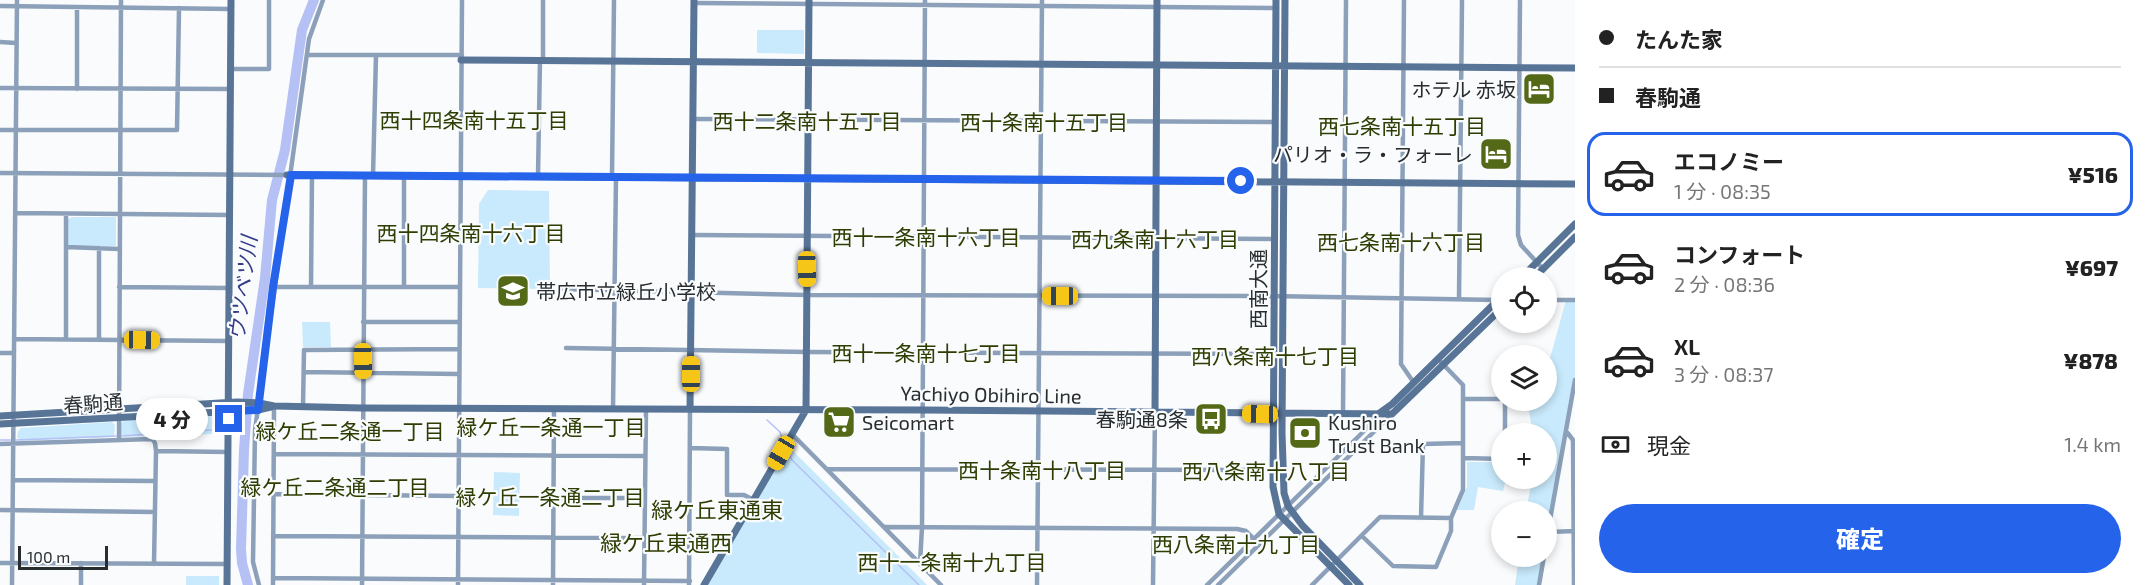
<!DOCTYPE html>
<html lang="ja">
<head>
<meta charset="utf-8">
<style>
  :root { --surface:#fff; --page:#f6f6f6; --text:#222; --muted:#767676; --line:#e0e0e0; --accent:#2563eb }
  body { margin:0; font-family:"Exo 2","Noto Sans JP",sans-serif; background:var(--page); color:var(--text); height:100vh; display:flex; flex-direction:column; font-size:22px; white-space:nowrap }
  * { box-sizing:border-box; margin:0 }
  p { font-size:20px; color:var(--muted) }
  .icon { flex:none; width:33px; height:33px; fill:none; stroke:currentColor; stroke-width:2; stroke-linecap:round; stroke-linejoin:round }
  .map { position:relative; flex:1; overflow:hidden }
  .details { display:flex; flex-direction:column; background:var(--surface); width:570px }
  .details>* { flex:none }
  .banner { display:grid; align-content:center; height:132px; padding:0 24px; background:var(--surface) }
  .fabs { position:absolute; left:1491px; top:267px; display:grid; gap:12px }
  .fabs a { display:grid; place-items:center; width:66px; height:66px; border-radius:50%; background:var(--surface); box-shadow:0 3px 9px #0003; font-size:30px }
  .scale { position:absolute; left:18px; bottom:15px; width:90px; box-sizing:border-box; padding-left:6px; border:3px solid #282d30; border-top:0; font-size:16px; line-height:21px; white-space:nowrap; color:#282d30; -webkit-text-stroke:4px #f9fbfd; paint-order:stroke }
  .end { position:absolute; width:27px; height:27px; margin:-14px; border:8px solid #2563eb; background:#fff; box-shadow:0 0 0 3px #fff }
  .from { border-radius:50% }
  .bubble { position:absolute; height:42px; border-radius:21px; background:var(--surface); box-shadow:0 3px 9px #0003; font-size:20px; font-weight:800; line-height:42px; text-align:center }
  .car { position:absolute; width:18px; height:36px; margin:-18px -9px; border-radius:8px; box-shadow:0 0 4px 2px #0007; background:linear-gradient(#f5c518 24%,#345 0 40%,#f5c518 0 76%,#345 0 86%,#f5c518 0) }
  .banner b { display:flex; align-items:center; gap:21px; height:57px; font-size:22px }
  .banner b+b { border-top:2px solid var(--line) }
  .banner i { width:15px; height:15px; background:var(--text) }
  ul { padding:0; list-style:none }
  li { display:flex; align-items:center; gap:18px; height:84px; margin:0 12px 9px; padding:0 12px; border:3px solid transparent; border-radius:18px }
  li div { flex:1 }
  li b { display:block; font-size:22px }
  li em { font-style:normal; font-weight:800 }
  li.selected { border-color:var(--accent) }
  li>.icon { width:54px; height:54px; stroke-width:1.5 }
  .pay { display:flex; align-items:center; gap:15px; height:66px; padding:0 24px; font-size:22px }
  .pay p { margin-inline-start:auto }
  .primary-button { display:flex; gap:12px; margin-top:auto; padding:12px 24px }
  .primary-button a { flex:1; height:69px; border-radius:36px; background:var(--accent); color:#fff; font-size:24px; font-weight:800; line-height:69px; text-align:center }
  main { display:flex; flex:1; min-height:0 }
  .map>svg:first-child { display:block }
</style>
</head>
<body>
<main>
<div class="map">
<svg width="1575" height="585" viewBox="0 0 1575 585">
  <rect width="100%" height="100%" fill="#f9fbfd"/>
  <path fill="#c8eafc" d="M757 30H804V54L757 53Z
    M488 190 549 191 550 289 478 288 479 204Z
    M72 217H116V246H68V219Z
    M1566 300H1575V380L1547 542 1546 512H1526L1532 479 1546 478V434L1533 433 1527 401 1546 400 1547 384 1550 383 1549 362Z
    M302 322H330L331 347H303Z
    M214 416 215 434 125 437 121 434V423L125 420Z
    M112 422 115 425 114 437 20 441 17 437 18 431 21 428Z
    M788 446 927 585H707Z
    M1467 462H1501L1502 478 1506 479 1503 491 1478 487 1474 510H1457L1467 487Z
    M494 472 520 473 519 516 493 515Z
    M1519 557H1544L1539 585H1515Z
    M186 576H219V585H186Z"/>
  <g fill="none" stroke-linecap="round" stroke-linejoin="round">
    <path stroke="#b5c0f4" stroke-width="1.5" d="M767 420 780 432 784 443
      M232 428 246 425
      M121 436 227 429
      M0 440H11
      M16 440 116 436
      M787 450 792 460 919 585"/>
    <path stroke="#b5c0f4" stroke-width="10" d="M248 585 242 563 241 549 244 450 248 394 265 278 272 200 285 150 302 30 314 0"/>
    <path stroke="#8ca0b9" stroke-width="4.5" d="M1404 0 1401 364 1414 383
      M1520 0 1518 235 1521 245 1543 269
      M694 3 1277 8
      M0 6 231 9
      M0 42 16 43
      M307 55H462
      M543 60V0
      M231 69H269V0
      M0 88 231 89
      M77 89V7
      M693 119 1275 122
      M0 130H177L179 8
      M0 173 287 175
      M373 175 376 55
      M538 176 540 60
      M612 177 614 0
      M15 213 230 215
      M692 235 1275 239
      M66 247 119 249
      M119 287 229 288
      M273 287H459
      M311 287 312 175
      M404 287V175
      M562 289 807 295 1263 296 1498 300
      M1459 299 1462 0
      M1546 300H1575
      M363 322H459
      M14 339 229 341
      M66 339V214
      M99 339V248
      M566 348 807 352 1274 354
      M0 353H14
      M304 372 459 374
      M1463 399H1502
      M303 407 304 350 459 349
      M613 409 616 177
      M1343 414 1346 0
      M1566 431 1573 440 1574 585
      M792 434 941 585
      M1505 434V400
      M119 440 121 0
      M0 444 152 439 155 443 156 451 154 564
      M691 448 727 449V495H744L754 500
      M156 451 228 452
      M274 454 645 456
      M1464 458 1502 459
      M827 469 1273 470
      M14 480 155 481
      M274 494 458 496
      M554 498H645
      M0 510 155 512
      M1421 518 1423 444 1463 443
      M885 527 1237 529 1246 531 1259 544
      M1548 532 1575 531
      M273 536 645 538
      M1362 536 1393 566 1436 567 1451 531V518L1463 490V385L1438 359
      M1546 542 1575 380
      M0 563 228 564
      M920 564 922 527 925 0
      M273 578 690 581
      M12 585 17 0
      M81 585V563
      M259 585 253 562 255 430 309 39 323 0
      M273 585 274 406
      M362 585 365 175
      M458 585 462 0
      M553 585 554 408
      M644 585 646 409
      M689 585 690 409
      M1037 585 1042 0
      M1153 585 1155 413
      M1207 585 1363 432 1378 414
      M1218 585 1392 414
      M1312 585 1380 517 1451 518
      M1539 585 1544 556"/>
    <path stroke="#587497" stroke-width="7" d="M1276 0 1273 487 1279 514 1349 585
      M1285 0 1282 433 1284 493 1288 506 1302 525 1360 585
      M461 60 1575 68
      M287 175 1575 184
      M1521 278 1575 224
      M1534 278 1575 237
      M690 409 694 0
      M1155 413 1157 0
      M1378 414 1392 404 1502 296
      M0 416 237 402 259 403 274 406 363 408 923 410 1392 414 1502 308
      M0 424 258 410 271 407
      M227 585 231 0
      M704 585 806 410 809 0"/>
  </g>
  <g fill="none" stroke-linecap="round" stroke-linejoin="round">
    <path stroke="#2563eb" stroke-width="8" d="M229 419V411L258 410 273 287 291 175 1241 181"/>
  </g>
  <defs>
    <symbol id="hotel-square" viewBox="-11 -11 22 22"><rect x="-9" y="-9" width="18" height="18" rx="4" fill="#536917" stroke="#f9fbfd"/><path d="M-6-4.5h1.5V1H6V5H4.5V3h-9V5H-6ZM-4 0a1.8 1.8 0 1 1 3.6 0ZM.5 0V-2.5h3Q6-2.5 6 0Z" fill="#fff"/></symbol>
    <symbol id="school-square" viewBox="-11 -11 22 22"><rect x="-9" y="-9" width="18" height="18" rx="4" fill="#536917" stroke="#f9fbfd"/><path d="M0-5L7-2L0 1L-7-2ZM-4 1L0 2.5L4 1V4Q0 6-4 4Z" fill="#fff"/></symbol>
    <symbol id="bus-square" viewBox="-11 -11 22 22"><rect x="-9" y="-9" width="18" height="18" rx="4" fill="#536917" stroke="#f9fbfd"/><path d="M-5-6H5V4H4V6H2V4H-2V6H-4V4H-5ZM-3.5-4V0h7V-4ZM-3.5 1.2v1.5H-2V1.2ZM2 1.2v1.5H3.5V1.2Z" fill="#fff"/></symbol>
    <symbol id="supermarket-square" viewBox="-11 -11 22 22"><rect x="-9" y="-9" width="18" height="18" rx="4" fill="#536917" stroke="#f9fbfd"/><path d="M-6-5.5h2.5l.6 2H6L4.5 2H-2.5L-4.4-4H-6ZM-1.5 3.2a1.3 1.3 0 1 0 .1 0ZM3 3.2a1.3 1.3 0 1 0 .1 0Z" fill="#fff"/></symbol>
    <symbol id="bank-square" viewBox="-11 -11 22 22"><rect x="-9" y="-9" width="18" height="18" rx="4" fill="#536917" stroke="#f9fbfd"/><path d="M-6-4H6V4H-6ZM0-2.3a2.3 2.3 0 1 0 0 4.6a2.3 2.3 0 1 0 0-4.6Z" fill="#fff"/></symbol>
  </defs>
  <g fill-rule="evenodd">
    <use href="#hotel-square" x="1520" y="70" width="38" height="38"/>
    <use href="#hotel-square" x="1477" y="135" width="38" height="38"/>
    <use href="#school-square" x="494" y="272" width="38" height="38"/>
    <use href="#bus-square" x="1192" y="400" width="38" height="38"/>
    <use href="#supermarket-square" x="820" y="403" width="38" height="38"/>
    <use href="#bank-square" x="1286" y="414" width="38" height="38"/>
  </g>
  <g text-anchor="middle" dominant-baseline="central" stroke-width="4.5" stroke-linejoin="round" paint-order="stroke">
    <g font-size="20" fill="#282d30" stroke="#f9fbfd" text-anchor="end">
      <text x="1516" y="89">ホテル 赤坂</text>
      <text x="1473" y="154">パリオ・ラ・フォーレ</text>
      <text x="536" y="291" text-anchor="start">帯広市立緑丘小学校</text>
      <text x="1188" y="419">春駒通8条</text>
      <text x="862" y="422" text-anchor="start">Seicomart</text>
      <text x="1328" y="422" text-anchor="start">Kushiro<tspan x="1328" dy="23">Trust Bank</tspan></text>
    </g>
    <g font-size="20" fill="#282d30" stroke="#f9fbfd">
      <text transform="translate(1258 289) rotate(-90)">西南大通</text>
      <text transform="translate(991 394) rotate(1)">Yachiyo Obihiro Line</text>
      <text transform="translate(93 403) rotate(-4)">春駒通</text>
    </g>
    <g font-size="21" fill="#2e3d02" stroke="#f9fbfd">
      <text x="474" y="119">西十四条南十五丁目</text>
      <text x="807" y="120">西十二条南十五丁目</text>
      <text x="1044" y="121">西十条南十五丁目</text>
      <text x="1402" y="125">西七条南十五丁目</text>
      <text x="471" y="232">西十四条南十六丁目</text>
      <text x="926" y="236">西十一条南十六丁目</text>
      <text x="1155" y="238">西九条南十六丁目</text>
      <text x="1401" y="241">西七条南十六丁目</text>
      <text x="926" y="352">西十一条南十七丁目</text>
      <text x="1275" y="355">西八条南十七丁目</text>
      <text x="551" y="426">緑ケ丘一条通一丁目</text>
      <text x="350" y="430">緑ケ丘二条通一丁目</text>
      <text x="1042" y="469">西十条南十八丁目</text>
      <text x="1266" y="470">西八条南十八丁目</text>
      <text x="335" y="486">緑ケ丘二条通二丁目</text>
      <text x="550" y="496">緑ケ丘一条通二丁目</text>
      <text x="1236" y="543">西八条南十九丁目</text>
      <text x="952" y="561">西十一条南十九丁目</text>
    </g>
    <g font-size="21" font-style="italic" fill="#353c87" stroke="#f9fbfd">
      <text transform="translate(242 288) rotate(-83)">ウツベツ川</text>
    </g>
    <g font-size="22" fill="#2e3d02" stroke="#f9fbfd">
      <text x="717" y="509">緑ケ丘東通東</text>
      <text x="666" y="542">緑ケ丘東通西</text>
    </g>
  </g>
</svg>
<div class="fabs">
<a><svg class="icon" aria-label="locate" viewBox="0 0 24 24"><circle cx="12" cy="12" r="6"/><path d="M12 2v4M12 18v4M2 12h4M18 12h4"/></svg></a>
<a><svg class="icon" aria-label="layers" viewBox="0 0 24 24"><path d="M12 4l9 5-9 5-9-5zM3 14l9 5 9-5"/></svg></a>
<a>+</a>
<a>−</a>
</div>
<div class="scale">100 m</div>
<i class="end from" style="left:1241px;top:181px"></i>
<i class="end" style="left:229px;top:419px"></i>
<div class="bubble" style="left:136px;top:398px;width:72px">4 分</div>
<i class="car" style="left:807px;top:269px;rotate:179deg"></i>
<i class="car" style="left:1060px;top:296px;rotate:270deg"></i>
<i class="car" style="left:142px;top:340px;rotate:91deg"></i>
<i class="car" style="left:363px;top:361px;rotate:179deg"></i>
<i class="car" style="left:691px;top:374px;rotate:0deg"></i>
<i class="car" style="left:1260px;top:414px;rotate:271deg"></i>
<i class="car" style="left:781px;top:453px;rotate:210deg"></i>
</div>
<section class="details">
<div class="banner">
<b><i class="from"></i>たんた家</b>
<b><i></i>春駒通</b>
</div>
<ul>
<li class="selected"><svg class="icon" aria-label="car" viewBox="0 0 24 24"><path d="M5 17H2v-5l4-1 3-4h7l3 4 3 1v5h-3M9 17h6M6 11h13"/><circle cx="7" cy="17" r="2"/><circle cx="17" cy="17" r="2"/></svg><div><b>エコノミー</b><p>1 分 · 08:35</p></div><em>¥516</em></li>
<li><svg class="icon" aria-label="car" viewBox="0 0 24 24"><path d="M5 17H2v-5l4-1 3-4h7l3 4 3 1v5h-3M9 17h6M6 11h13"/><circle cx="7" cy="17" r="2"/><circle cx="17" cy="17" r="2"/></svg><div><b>コンフォート</b><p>2 分 · 08:36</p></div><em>¥697</em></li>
<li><svg class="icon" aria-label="car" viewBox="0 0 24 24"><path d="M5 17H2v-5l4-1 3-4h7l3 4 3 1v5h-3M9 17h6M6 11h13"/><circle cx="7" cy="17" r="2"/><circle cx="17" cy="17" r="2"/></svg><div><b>XL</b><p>3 分 · 08:37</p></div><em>¥878</em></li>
</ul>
<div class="pay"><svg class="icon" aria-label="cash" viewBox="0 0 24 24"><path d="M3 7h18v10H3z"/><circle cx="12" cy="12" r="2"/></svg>現金<p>1.4 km</p></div>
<div class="primary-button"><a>確定</a></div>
</section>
</main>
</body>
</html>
